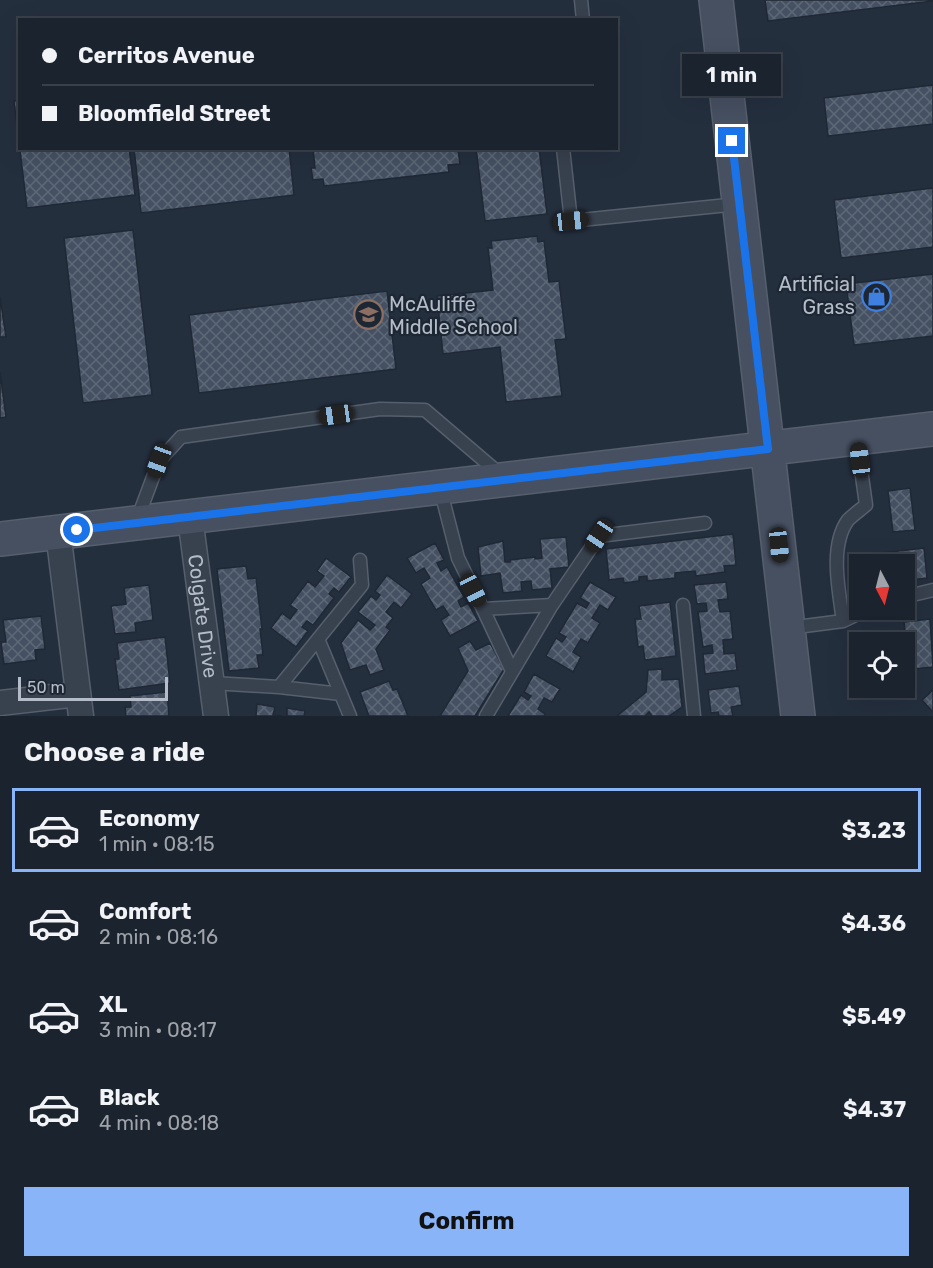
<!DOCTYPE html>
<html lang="en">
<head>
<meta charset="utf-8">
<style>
  :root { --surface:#1b232e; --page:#282f3a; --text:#f1f3f6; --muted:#a0a4aa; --line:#39404a; --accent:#8ab4f8 }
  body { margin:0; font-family:Rubik,sans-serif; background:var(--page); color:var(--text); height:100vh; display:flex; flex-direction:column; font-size:22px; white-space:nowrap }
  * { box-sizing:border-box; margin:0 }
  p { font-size:20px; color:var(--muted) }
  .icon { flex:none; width:33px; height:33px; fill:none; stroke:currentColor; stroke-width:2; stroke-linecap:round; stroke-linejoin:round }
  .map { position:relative; height:716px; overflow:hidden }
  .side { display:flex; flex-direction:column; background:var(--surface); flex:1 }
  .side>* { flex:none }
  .hud { position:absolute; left:18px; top:18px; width:600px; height:132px; border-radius:0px; box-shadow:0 6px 24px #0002,0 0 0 2px var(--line); display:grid; align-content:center; height:132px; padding:0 24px; background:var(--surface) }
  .needle { width:39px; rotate:173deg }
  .controls { position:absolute; left:849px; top:554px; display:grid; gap:12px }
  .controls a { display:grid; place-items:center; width:66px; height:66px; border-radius:0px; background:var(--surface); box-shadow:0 6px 24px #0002,0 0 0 2px var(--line); font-size:30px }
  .scale { position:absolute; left:18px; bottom:15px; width:150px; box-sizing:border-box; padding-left:6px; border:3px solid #b4bcc9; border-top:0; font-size:16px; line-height:21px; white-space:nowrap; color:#b4bcc9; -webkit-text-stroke:4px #1d2633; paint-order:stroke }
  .end { position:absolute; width:27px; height:27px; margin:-14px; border:8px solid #1a73e8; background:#fff; box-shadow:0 0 0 3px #fff }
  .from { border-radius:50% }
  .bubble { position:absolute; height:42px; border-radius:0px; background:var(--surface); box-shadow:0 6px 24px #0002,0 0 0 2px var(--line); font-size:20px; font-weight:700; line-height:42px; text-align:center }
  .car { position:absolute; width:18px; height:36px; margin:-18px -9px; border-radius:8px; box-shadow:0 0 4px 2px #0007; background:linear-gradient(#222 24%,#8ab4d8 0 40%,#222 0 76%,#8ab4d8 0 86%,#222 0) }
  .hud b { display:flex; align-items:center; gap:21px; height:57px; font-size:22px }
  .hud b+b { border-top:2px solid var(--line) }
  .hud i { width:15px; height:15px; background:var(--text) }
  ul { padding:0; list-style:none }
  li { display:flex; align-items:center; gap:18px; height:84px; margin:0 12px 9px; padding:0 12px; border:3px solid transparent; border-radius:0px }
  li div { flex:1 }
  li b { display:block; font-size:22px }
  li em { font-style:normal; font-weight:700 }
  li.on { border-color:var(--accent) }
  li>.icon { width:54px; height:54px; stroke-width:1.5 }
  h2 { padding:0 24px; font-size:27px; line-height:72px }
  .button { display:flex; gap:12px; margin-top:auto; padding:12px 24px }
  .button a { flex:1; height:69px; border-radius:0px; background:var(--accent); color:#111; font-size:24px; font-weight:700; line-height:69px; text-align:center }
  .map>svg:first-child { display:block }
</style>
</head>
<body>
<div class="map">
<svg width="933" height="716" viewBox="0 0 933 716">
  <defs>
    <pattern id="building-cross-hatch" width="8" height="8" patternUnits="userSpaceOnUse" patternTransform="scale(1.5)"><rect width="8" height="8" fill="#455162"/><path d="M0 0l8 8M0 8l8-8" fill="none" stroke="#5d6877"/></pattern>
  </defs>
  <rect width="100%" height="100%" fill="#242f3e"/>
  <path fill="url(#building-cross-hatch)" stroke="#1f2835" stroke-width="1.5" d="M765 0H933V1L768 21Z
    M933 85V124L828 136 824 98Z
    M20 90V148H129L135 195 27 208 14 101 19 100 18 91Z
    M134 148H289L294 195 141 213Z
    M313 148H454V151L458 150 460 164 448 165 449 172 324 186 323 179 313 180 311 168H315Z
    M476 148H539L547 214 485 221Z
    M933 188V247L841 258 834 200Z
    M133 230 152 395 83 403 64 238Z
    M537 236 538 242 544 241 549 282 559 281 566 339 555 340 562 396 506 402 500 347 443 354 437 296 493 290 488 248H492L491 241Z
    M933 274V336L854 345 846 284Z
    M387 291 396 369 199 393 189 315Z
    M0 297 6 337H0Z
    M0 372 6 417 0 418Z
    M910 488 915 530 893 532 888 491Z
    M733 534 736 565 724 566 725 572 696 576 695 571 675 573V578L647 581V576L639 577V581L624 583 623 578 609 580 606 549Z
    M566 537 569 567 550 569 552 588 532 590 531 581 521 582 522 591 503 593 500 573 481 576 478 547 503 541 505 562H510V560L535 557V559L542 558 540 539Z
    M435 543 444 560 437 563 441 571 447 567 464 597 458 601 461 607 468 603 478 621 450 636 441 620 449 615 443 606 436 610 421 584 430 578 424 568 416 573 407 558Z
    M924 548 927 578 904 581V564H867L865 555Z
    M326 558 351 577 339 592 334 588 329 594 334 598 313 625 307 621 302 627 308 631 296 647 271 628 282 613 290 619 297 610 290 605 308 581 315 587 324 576 317 571Z
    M246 566 248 579 256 578 262 629H260L263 655H257L259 668 229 671 217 569Z
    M387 575 412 594 401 608 394 602 386 612 393 618 386 627 390 630 376 649 384 670 370 675 366 665 350 670 341 643 358 620 370 630 375 625 358 612 371 596 376 600 380 595 375 591Z
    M590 582 616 597 608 610 600 605 592 618 600 623 588 643 581 639 573 652 581 657 573 672 546 656 556 638 562 642 566 637 559 633 577 603 586 608 589 603 580 598Z
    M726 582 728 599 718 600 720 612 730 611 733 639 723 640 724 654 735 653 737 670 705 674 703 654 713 653 712 645 703 647 698 612 707 611 706 603 697 604 694 585Z
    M149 585 153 620 135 623 136 632 115 634 111 606 126 604 124 588Z
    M670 602 676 656 645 660 643 646 638 647 635 619H641L639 606Z
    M41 616 45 649 35 650 36 660 4 664 1 642H6L3 620Z
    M930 619 933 667 904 670V642H889L888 633 905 631 904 622Z
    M165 637 170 683 119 690 115 659H119L117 643Z
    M470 641 476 650 490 643 504 669 475 716H440L468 671 458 648Z
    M662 669V680L679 679 682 707 669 716H652L649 712 645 716H617L646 692 648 670Z
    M534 674 560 689 552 702 544 698 538 709 545 714 544 716H508L521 695 528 700 531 696 524 692Z
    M389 681 393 690 397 689 408 716H369L360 692Z
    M739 686 742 705 731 707 733 716H719L718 712 711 713 708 690Z
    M933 690V712L922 700Z
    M167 692 169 716H126L125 707H131L130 696Z
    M257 704 275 707 273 715 283 716H256Z
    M287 708 305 711 304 716H287Z"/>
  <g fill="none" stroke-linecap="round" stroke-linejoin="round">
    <defs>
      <path id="lane" d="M581 0 583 20
        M563 148 571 221 738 204
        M440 488 458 558 483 609 552 605 599 536 705 523
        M137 520 159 461 181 437 380 409 425 410 501 475
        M904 597 933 590
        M683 605 694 716
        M483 609 512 671
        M843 621C839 591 829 546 848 520 853 515 860 510 866 505L857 440
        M789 628 843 621 868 609
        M318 639 350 716
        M212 683 279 687 341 694
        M279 687 362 585 360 560
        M486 716 552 605"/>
      <g id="street">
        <path id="s1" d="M190 517 216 716"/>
        <path d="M58 532 81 716"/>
        <path d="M0 703 78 694"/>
      </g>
      <path id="secondary" d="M716 0 798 716
        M0 539 933 429"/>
    </defs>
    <use href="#lane" stroke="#565f6c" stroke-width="15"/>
    <use href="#street" stroke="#565f6c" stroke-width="27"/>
    <use href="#secondary" stroke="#565f6c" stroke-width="36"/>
    <use href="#lane" stroke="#38414e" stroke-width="12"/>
    <use href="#street" stroke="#38414e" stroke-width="24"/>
    <use href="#secondary" stroke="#465061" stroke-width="33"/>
  </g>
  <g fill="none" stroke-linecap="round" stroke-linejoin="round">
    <path stroke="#1a73e8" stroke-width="8" d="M77 530 768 449 732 141"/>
  </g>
  <defs>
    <symbol id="shop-ring" viewBox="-11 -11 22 22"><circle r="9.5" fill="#1d2633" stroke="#3f7fe0" stroke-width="1.5"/><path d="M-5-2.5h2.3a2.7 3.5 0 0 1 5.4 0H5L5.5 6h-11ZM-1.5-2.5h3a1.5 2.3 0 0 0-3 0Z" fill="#3f7fe0"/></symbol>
    <symbol id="school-ring" viewBox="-11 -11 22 22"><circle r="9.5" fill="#1d2633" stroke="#8d6e63" stroke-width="1.5"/><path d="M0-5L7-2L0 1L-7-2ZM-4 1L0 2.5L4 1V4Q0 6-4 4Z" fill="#8d6e63"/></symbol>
  </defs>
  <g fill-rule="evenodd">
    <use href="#shop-ring" x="860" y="280" width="33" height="33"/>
    <use href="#school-ring" x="352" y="298" width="33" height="33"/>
  </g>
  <g text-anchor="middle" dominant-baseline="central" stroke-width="4.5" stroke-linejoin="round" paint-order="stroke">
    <g font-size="20" fill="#b4bcc9" stroke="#1d2633" text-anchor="end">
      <text x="855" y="284">Artificial<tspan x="855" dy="23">Grass</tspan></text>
      <text x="389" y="304" text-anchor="start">McAuliffe<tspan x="389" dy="23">Middle School</tspan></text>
    </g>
    <g font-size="20" fill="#b4bcc9" stroke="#1d2633">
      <text stroke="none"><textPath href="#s1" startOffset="100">Colgate Drive</textPath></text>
    </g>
  </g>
</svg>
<div class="controls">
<a><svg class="needle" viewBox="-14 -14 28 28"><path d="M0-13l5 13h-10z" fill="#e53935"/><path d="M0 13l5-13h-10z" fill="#a0a4aa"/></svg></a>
<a><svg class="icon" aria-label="locate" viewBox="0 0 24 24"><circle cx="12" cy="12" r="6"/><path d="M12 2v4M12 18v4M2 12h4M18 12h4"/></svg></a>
</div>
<div class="scale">50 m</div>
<i class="end from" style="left:77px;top:530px"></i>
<i class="end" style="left:732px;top:141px"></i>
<div class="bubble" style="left:682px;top:54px;width:99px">1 min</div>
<i class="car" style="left:571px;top:221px;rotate:84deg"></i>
<i class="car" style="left:336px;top:415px;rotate:262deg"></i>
<i class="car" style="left:860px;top:460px;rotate:353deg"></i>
<i class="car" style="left:159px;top:461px;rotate:200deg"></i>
<i class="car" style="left:599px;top:536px;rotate:214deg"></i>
<i class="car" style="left:779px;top:545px;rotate:174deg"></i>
<i class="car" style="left:473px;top:590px;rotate:153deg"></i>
<div class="hud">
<b><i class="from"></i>Cerritos Avenue</b>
<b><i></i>Bloomfield Street</b>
</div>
</div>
<section class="side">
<h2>Choose a ride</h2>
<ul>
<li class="on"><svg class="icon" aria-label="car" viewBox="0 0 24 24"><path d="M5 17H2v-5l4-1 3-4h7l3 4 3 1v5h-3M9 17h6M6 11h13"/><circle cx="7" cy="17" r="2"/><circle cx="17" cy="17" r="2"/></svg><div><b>Economy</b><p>1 min · 08:15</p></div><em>$3.23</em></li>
<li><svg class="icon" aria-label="car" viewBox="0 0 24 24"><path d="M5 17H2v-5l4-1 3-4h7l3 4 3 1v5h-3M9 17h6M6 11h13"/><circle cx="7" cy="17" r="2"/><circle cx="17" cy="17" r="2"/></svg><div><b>Comfort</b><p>2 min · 08:16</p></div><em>$4.36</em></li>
<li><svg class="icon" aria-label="car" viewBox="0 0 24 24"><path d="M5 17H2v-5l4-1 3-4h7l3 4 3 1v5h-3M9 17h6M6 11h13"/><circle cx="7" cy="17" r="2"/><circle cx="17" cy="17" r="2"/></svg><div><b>XL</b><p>3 min · 08:17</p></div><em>$5.49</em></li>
<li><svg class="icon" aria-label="car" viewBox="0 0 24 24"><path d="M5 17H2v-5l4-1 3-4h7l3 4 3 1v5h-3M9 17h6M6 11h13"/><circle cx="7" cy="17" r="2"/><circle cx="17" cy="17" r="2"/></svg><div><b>Black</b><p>4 min · 08:18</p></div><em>$4.37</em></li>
</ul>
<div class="button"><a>Confirm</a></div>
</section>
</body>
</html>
